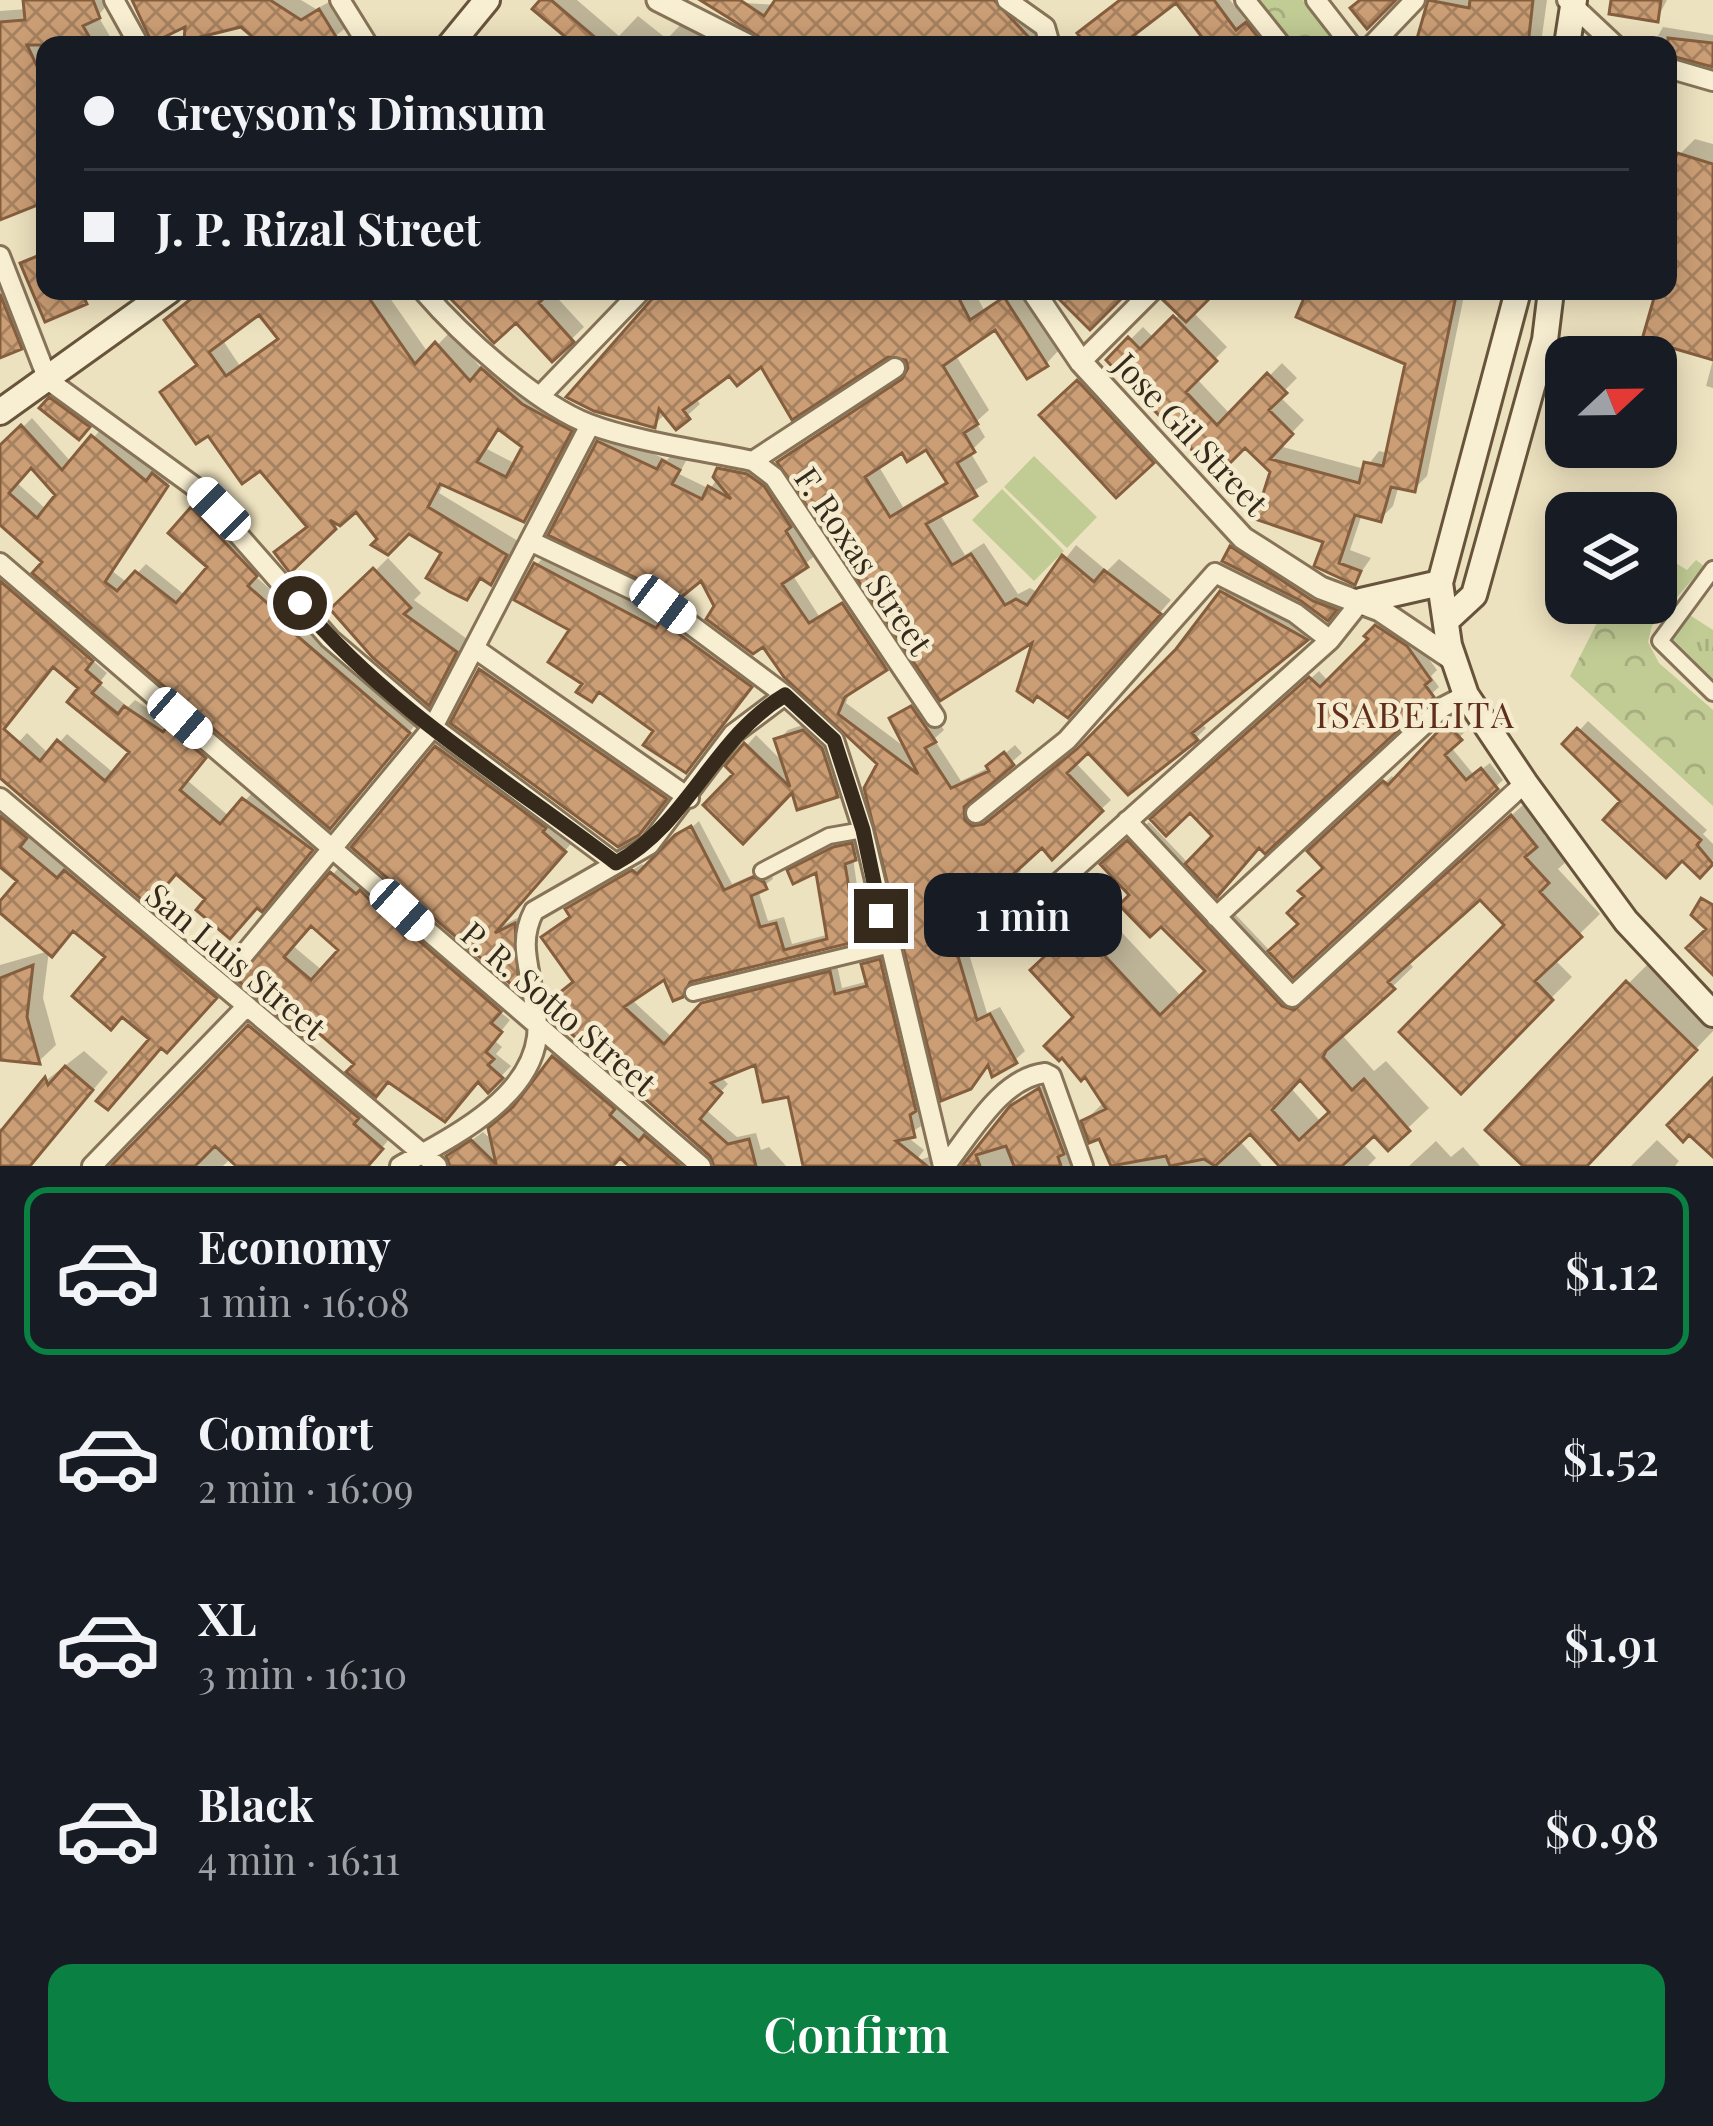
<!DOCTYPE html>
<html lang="en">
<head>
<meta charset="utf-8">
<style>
  :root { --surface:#171b24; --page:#242831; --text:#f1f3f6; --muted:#9ea1a6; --line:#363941; --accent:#0b8043 }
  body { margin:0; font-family:"Playfair Display",serif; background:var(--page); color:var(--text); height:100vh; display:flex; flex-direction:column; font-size:45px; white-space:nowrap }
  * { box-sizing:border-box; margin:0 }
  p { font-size:39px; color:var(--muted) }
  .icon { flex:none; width:66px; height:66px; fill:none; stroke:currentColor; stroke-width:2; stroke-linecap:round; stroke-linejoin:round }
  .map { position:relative; height:1166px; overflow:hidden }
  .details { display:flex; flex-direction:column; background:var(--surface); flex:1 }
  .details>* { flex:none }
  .guide { position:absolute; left:36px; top:36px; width:1641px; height:264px; border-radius:24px; box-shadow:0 6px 30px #0003; display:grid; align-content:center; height:264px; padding:0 48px; background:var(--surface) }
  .needle { width:78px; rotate:68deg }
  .controls { position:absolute; left:1545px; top:336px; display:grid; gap:24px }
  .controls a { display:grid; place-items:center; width:132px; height:132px; border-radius:24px; background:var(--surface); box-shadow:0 6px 30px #0003; font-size:60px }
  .end { position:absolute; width:54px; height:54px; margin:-27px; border:15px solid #352a1c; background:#fff; box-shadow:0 0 0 6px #fff }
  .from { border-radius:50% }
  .bubble { position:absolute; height:84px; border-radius:24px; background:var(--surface); box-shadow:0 6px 30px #0003; font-size:39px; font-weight:600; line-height:84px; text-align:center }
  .car { position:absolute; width:36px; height:72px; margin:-36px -18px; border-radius:15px; box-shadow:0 0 9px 3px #0007; background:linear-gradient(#fff 24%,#345 0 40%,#fff 0 76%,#345 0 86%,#fff 0) }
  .guide b { display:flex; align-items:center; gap:42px; height:114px; font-size:45px }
  .guide b+b { border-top:3px solid var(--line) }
  .guide i { width:30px; height:30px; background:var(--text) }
  ul { padding:21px 0 0; list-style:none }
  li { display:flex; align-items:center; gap:36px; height:168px; margin:0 24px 18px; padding:0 24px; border:6px solid transparent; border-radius:24px }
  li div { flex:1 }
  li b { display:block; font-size:45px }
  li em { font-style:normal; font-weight:600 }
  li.on { border-color:var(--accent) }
  li>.icon { width:108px; height:108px; stroke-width:1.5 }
  .cta { display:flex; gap:24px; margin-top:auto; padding:24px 48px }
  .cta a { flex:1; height:138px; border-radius:24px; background:var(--accent); color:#fff; font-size:48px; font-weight:600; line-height:138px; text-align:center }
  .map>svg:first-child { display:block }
</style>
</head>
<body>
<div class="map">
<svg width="1713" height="1166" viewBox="0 0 1713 1166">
  <defs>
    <pattern id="grass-tufts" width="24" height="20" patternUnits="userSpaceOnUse" patternTransform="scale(3)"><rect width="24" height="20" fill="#c1cb94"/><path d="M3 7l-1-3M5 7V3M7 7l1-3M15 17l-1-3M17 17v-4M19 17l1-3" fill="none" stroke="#a6ae7f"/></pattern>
    <pattern id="forest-crowns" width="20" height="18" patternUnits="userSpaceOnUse" patternTransform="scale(3)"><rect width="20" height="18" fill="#c1cb94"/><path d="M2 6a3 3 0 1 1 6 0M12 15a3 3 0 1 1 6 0" fill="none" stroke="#a6ae7f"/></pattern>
    <pattern id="building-cross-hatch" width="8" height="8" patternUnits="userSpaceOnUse" patternTransform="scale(3)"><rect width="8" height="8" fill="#cb9e75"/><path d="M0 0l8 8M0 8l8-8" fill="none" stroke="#a6815f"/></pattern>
  </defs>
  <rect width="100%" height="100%" fill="#ede2bf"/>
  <path fill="url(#grass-tufts)" d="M1688 614 1713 630V680L1672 638Z"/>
  <path fill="url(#forest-crowns)" d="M1260 0H1303L1337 45H1294Z
    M1656 551 1687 570 1696 560 1704 566 1652 626 1648 642 1659 663 1713 710V806L1570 676 1607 603H1656Z"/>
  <path fill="#c1cb94" d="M1034 456 1097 517 1067 548 1004 487Z
    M1002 489 1064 551 1034 581 972 520Z"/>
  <path fill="#0003" fill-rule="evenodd" d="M26 0H111L98 16 115 45H45V198L0 215V11L27 9Z
    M137 0H301L316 9 333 0 349 25 325 45H265L242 24 189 22Z
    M543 0H577L619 36 638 16 667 39 686 19 720 45H582Z
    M700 0 777 5 782 0H1018L1036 16 1041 45H763L762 34Z
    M1175 0 1135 31 1145 45H1090L1119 0Z
    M1178 0H1230L1247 22 1257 15 1283 45H1211Z
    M1432 0H1547L1541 43 1425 45Z
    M1615 0H1667L1657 19Z
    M1663 27 1713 35V62L1668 52V45H1653Z
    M1695 139 1713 144V357L1671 345 1656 366V357H1640L1660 291H1668V193L1680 154Z
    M45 247V291H100L47 318 24 264Z
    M0 248 34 333 20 347 0 353Z
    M201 291H385L429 354 450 332 483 370 496 357 582 417 536 506 524 518 444 483 439 493 518 541 504 569 491 582 483 577 466 596 445 552 409 530 381 539 356 508 291 568 310 526 261 467 163 392 199 363 181 308ZM260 311 280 337 240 366 222 339ZM501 427 526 446 516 464 487 449Z
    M448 291H551L584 327 552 358 517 319Z
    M660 291H974L984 310 1020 291 1058 351 1046 364 996 326 955 354 989 410 976 422 985 437 970 452 988 482 939 513 965 555 984 543 1018 594 1030 588 1039 593 1076 545 1107 571 1119 559 1171 600 1081 702 1038 636 781 463 909 373 904 354 762 363 730 372 695 397 700 404 676 426 666 413 654 425ZM927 446 948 480 903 507 878 465 903 448Z
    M1165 291H1214L1193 312 1227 347 1196 378 1231 415 1282 363 1297 378 1279 396 1304 420 1279 446 1365 469 1379 451 1388 453 1408 362 1310 291H1465L1427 476 1414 489 1399 485 1393 506 1381 518 1362 514 1350 550 1371 558 1355 581 1318 564 1327 541 1245 444 1110 360 1143 327 1155 339 1181 313Z
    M1713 360V388L1706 386Z
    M1092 369 1165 448 1117 494 1044 415Z
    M59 391 96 418 87 428 43 408Z
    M32 418 72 463 102 428 157 473 163 466 175 475 112 571 128 583 146 564 186 596 211 567 172 533 202 501 264 565 255 576 291 608 288 612 417 723 339 816 0 519V469L10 440ZM32 464 59 495 47 510 16 482Z
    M609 433 667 460 674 452 687 459 679 474 710 489 730 460 758 465 816 555 792 574 819 616 853 595 895 658 851 689 846 703 910 751 893 718 922 698 944 730 934 739 961 781 988 768 1015 745 1022 753 973 796 974 810 983 817 997 815 1090 740 1178 651 1232 583 1314 629 1200 722 1206 728 1196 738 1128 791 1089 749 1075 762 1111 800 1052 855 1043 844 1016 867 1021 871 999 896 1005 903 965 941 987 1013 1000 1007 1025 1051 1015 1060 990 1062 881 763 764 643 717 606 702 576 599 443Z
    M1240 539 1342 601 1327 617 1232 548Z
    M549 552 762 673 686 770 657 730 586 683 573 628 536 565Z
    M388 558 421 593 414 600 467 639 429 702 365 581Z
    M0 567 99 651 92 660 107 673 99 683 128 707 135 700 173 725 179 719 212 748 187 780 230 817 253 792 319 840 270 899H209L176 871 0 774V762L27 733 49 754 67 734 115 774 133 751 82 688 54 664 0 729Z
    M1385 619 1414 639 1437 670 1431 676 1439 687 1265 850 1260 845 1216 894 1271 952 1302 923 1327 868 1311 851 1392 776 1396 781 1454 718 1466 731 1450 746 1474 775 1490 763 1503 780 1292 975 1317 991 1533 796 1555 824 1544 835 1568 860 1558 869 1600 914 1554 959 1572 977 1461 1089 1508 925 1481 896 1408 961 1413 967 1342 1035 1374 1071 1386 1061 1429 1108 1388 1147 1375 1132 1362 1143 1376 1158 1368 1166H1283L1251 1129 1239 1140 1262 1166H1114L1100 1135 1085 1121 1104 1102 1086 1073 1063 1053 1078 1017 1054 949 1099 908 1182 997 1209 970 1133 895 1125 844 1149 822 1189 864 1216 836 1190 809 1155 819 1319 671 1329 682ZM1301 1076 1332 1111 1321 1122 1290 1087Z
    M489 662 673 789 647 823 481 670Z
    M814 721 847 784 837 794 737 774 729 766 756 735 785 764 778 740 788 730Z
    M1588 721 1707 830 1703 834 1713 844V860L1700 874 1567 744Z
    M450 735 576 838 498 928 527 913 530 976 518 987 355 847Z
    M10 806 34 827 27 835 68 870 76 862 224 987 167 1049 154 1038 109 957 74 927 0 914V906L21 880 0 863V816Z
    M699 821 732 884 762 871 771 874 773 879 758 890 768 921 784 917 792 944 830 934 819 868 791 871 843 840 860 837 863 850 853 858 861 913 877 908 881 927 873 935 694 978 681 995 666 976 631 999 673 1038 712 996 837 965 842 988 869 981 865 965 887 953 923 1101 917 1107 921 1126 906 1136 924 1150 915 1162 931 1156 940 1166H806L790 1094 758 1061 720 1076 728 1084 705 1109 737 1137 756 1133 761 1150 769 1147 786 1166H733L576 981 569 909 642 864 647 868Z
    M342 864 509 1000 499 1011 510 1020 494 1040 502 1047 496 1054 511 1066 489 1089 479 1079 443 1119 241 979ZM312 922 342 949 323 971 292 945Z
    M49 951 43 998 56 1045 39 1061 0 1057V965Z
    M1655 957 1713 1013V1031L1585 1166 1628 984Z
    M261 1016 391 1137 369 1163 372 1166H333L247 1142 223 1166H115Z
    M565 1048 692 1157 684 1166H634L621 1155 613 1166H449V1157L483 1132 494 1142Z
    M84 1051 108 1072 48 1144 0 1166V1128L5 1131 48 1079Z
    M1047 1083 1071 1144 1065 1150 1072 1166H964L1022 1099Z
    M1657 1140 1679 1161 1675 1166H1631Z
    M1436 1141 1451 1157 1463 1147 1480 1166H1409Z"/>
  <path fill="url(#building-cross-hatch)" stroke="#855e3e" stroke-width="3" fill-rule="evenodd" d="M23 0H93L100 18 83 26 94 45H27L45 83V202L0 220V22L25 20Z
    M132 0H270L301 20 319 9 338 40 330 45H262L241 27 184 41 185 27 152 43Z
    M540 0H551L604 45H575L532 9Z
    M700 0H740L764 16 775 0H994L1036 45H772Z
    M1120 0H1214L1236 30 1246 22 1264 45H1208L1176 3 1121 45H1086L1077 33Z
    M1360 0H1396L1367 29 1350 8Z
    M1428 0 1469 8 1470 0H1533L1528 45 1416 42Z
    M1611 0H1661L1658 22 1609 14Z
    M1668 38 1713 43V67L1668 55Z
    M1677 153 1713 164V360L1662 345 1659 357H1637L1656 291H1668V182Z
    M45 253V291H81L87 304 45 322 20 263Z
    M201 291H364L415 364 435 342 470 381 481 368 522 404 572 431 524 522 440 484 428 507 507 555 491 585 480 578 467 600 450 592 426 578 441 553 409 534 388 555 371 545 377 539 356 512 340 526 330 520 336 529 290 573 274 552 307 527 260 471 242 484 208 436 196 444 160 392 197 365 164 320ZM259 315 278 339 226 376 209 352ZM498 429 522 447 506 477 477 462Z
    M443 291H551L539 303 574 342 552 362 516 323 494 343Z
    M659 291H955L970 320 1004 297 1048 366 1027 379 995 330 943 366 978 424 964 433 975 452 957 463 977 496 926 524 952 565 971 554 1005 605 1016 599 1027 605 1062 555 1094 582 1104 570 1161 614 1068 718 1037 696 1033 702 1017 691 1032 643 940 701 777 462 902 379 908 368 906 360 888 357 792 420 761 367 737 386 729 376 683 410 690 419 676 430 659 409 655 428 594 411 566 397ZM926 450 947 483 890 517 865 477 902 453 907 462Z
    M1051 291H1129L1090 330Z
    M1165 291H1217L1186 322 1162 299Z
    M1307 291H1457L1415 492 1391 487 1381 522 1355 515 1339 563 1361 571 1355 585 1314 566 1323 542 1255 519 1270 472 1245 448 1217 476 1106 360 1128 337 1140 349 1173 316 1217 361 1186 392 1217 425 1267 373 1287 393 1269 410 1293 434 1270 459 1359 483 1364 462 1383 466 1405 364 1296 317Z
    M0 294 22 349 0 358Z
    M1077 380 1154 463 1116 498 1039 415Z
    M49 397 90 427 79 440 39 408Z
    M21 425 62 470 91 435 146 481 152 473 168 486 105 582 117 591 135 571 176 603 207 567 168 533 191 507 257 576 248 586 285 619 281 622 410 733 330 829 32 573 42 562 0 525V445ZM31 468 55 495 37 518 9 493Z
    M597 441 657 469 662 460 680 470 672 484 702 499 708 486 731 499 713 477 717 468 747 474 764 486 791 527 786 531 808 567 782 584 809 623 842 603 887 670 845 697 838 714 918 774 889 718 911 706 936 742 925 748 951 788 989 771 986 766 1004 752 1014 765 964 807 965 820 972 826 984 824 1077 749 1176 649 1220 591 1308 640 1192 733 1198 740 1128 795 1088 753 1067 773 1103 811 1052 860 1042 848 1009 878 1013 882 991 908 997 914 957 953 977 1020 990 1014 1017 1063 992 1077 988 1065 971 1089 941 1101 864 788 877 764 784 677 763 647 753 654 706 619 714 606 701 581 679 599 548 535Z
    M1230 546 1313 601 1337 610 1328 621 1301 601 1222 561Z
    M534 563 656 628 661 621 752 687 686 773 643 745 653 731 599 692 592 702 576 692 582 684 548 662 569 630 514 600Z
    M373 568 411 608 404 614 457 652 429 706 373 658 330 609Z
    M0 581 93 661 86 670 101 683 92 693 118 714 124 706 163 732 168 726 206 758 180 790 220 824 242 798 313 850 262 912 257 908 230 939 196 910 205 899 176 874 149 906 0 778ZM53 667 78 688 67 702 129 752 105 781 57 740 40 761 4 729Z
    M1375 625 1407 646 1431 680 1425 685 1434 697 1265 854 1259 848 1217 897 1185 864 1212 836 1190 813 1166 836 1150 819 1309 677 1320 687 1368 639 1364 636Z
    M479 669 667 799 639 835 618 847 450 723Z
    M1446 723 1462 740 1445 755 1466 780 1481 768 1498 789 1293 978 1268 951 1298 924 1287 913 1304 896 1298 891 1323 868 1307 851 1383 781 1388 785Z
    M1577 728 1701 840 1697 845 1713 864 1700 878 1682 861 1666 878 1603 820 1620 801 1562 744Z
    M803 730 822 748 838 797 797 810 792 793 743 844 703 805 733 774 725 766 744 743 790 787 774 739Z
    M435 746 546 828 543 832 566 852 495 933 515 923 519 991 351 847Z
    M1511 815 1537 847 1525 857 1549 883 1540 892 1582 937 1535 981 1553 1000 1461 1094 1399 1032 1504 925 1480 900 1388 982 1395 989 1326 1051 1323 1057 1352 1090 1364 1079 1410 1131 1388 1151 1374 1136 1342 1166H1279L1250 1134 1215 1166 1204 1159 1170 1166 1166 1156 1111 1166 1099 1139 1089 1143 1081 1121 1106 1109 1085 1077 1081 1081 1062 1058 1059 1061 1044 1046 1073 1017 1030 970 1077 926 1160 1015 1205 971 1161 927 1150 937 1119 905 1129 895 1100 864 1127 840 1282 1006 1294 1010ZM1300 1080 1329 1112 1299 1140 1272 1110Z
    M0 816 27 838 20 847 57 878 64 870 217 998 167 1053 161 1048 108 1110 96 1101 149 1039 122 1017 111 1030 72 996 105 957 73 931 52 957 0 913V901L17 881 0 867Z
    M691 826 724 890 753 877 764 882 767 889 751 896 760 927 776 923 784 950 827 939 816 873 793 884 787 870 833 847 852 843 856 860 845 864 854 919 869 915 875 937 690 982 683 997 673 1001 664 980 624 1007 664 1044 701 1003 830 971 835 994 867 986 861 964 880 959 916 1111 910 1115 915 1137 896 1141 927 1166H803L788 1097 763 1102 755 1065 711 1083 722 1093 700 1119 728 1144 749 1139 756 1166H714L710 1156 550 1015 548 1002 573 982 541 937 570 917 565 909 632 870 637 874 675 835Z
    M330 872 356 894 360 890 405 937 409 932 501 1012 491 1023 502 1032 486 1052 494 1059 488 1065 503 1078 488 1093 478 1082 445 1122 388 1082 376 1097 346 1072 354 1064 313 1028 305 1038 236 979ZM311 926 338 950 311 980 284 957Z
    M1701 898 1713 905V975L1686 948 1706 929 1691 915Z
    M33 965 27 1017 40 1064 0 1060V978Z
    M1626 981 1697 1050 1587 1166H1523L1485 1130Z
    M248 1025 359 1118 354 1124 383 1149 368 1166H236L215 1146 195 1166H111Z
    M552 1056 615 1109 610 1115 639 1141 644 1135 680 1166H629L620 1158 613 1166H450L446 1156 471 1140 496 1164 488 1128 513 1107Z
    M65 1066 93 1090 30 1166H0V1132L45 1077 48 1085Z
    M1713 1078V1157L1689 1135 1683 1142 1667 1125Z
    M1039 1088 1064 1154 1058 1157 1061 1166H1014L1006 1146 976 1155 980 1166H962L1010 1106Z"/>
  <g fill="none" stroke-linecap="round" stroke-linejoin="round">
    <defs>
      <path id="pedestrian" d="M1713 569 1660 641 1713 693
        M762 871 829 836 863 830
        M693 993 887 946"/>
      <path id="minor" d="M114 0 139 45
        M340 0 368 45
        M1007 0 1045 27 1050 45
        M1245 0 1281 45
        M1316 0 1351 45
        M1567 0 1615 45
        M1372 45 1415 0
        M1668 68 1713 81
        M0 256 48 380 199 490 330 639 433 727 615 863
        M423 291C460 334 536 404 589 424 633 441 705 451 753 461L774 477 935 717
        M1081 362 1152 291
        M541 395 641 291
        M753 461 895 368
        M530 541 663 604 785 695 834 740 863 830 943 1166
        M0 563 701 1166
        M477 650 689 798
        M0 798 437 1166
        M976 813 1067 740 1215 573 1295 613 1330 640
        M1127 821 1292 997 1525 783
        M1216 917 1443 707 1466 695
        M996 939 1330 640 1361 601
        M241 958 433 727 590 425
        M92 1166 245 1008
        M400 1166C450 1138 529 1100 537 1037 539 1020 533 1000 531 982 526 956 521 936 534 911L649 845 733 734 785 695
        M945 1166C971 1134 1001 1078 1045 1073L1051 1076 1083 1166"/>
      <path id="tertiary" d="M658 0 747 45
        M1033 291 1081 362 1243 538 1321 588 1380 610 1454 660"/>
      <path id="secondary" d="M450 45 487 0
        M1567 45 1574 0
        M1518 291 1440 583 1449 645 1466 695 1525 783 1626 921 1713 1014
        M0 412 169 291
        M1361 601 1440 583
        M1447 620 1474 595 1545 340 1551 291"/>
    </defs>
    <use href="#pedestrian" stroke="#867358" stroke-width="20"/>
    <use href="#minor" stroke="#867358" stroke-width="24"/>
    <use href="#tertiary" stroke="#867358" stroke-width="27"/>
    <use href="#secondary" stroke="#67543b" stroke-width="30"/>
    <use href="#pedestrian" stroke="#f8efd2" stroke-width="14"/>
    <use href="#minor" stroke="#f8efd2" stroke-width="18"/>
    <use href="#tertiary" stroke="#f8efd2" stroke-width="21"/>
    <use href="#secondary" stroke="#f8efd2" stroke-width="24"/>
  </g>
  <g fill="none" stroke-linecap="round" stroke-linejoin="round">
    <path stroke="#352a1c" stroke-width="15" d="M300 603C386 707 508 781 616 863 689 823 713 738 785 695L834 740 863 830 881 916"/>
  </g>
  <g text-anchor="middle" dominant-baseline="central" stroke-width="9" stroke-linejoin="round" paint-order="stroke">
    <g font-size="33" fill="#352a1c" stroke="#f5eccf">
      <text transform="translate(1192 433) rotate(47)">Jose Gil Street</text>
      <text transform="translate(865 560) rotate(56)">F. Roxas Street</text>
      <text transform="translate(237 960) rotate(40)">San Luis Street</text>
      <text transform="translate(560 1007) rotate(41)">P. R. Sotto Street</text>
    </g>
    <g font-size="36" letter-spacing="3" fill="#622e1c" stroke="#f5eccf">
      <text x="1416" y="713">ISABELITA</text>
    </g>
  </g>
</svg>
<div class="controls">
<a><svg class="needle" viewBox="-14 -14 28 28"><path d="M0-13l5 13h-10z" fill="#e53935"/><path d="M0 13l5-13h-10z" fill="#9ea1a6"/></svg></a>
<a><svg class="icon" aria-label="layers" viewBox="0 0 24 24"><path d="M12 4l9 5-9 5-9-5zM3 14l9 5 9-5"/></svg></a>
</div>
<i class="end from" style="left:300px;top:603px"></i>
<i class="end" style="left:881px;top:916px"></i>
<div class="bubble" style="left:924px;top:873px;width:198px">1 min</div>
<i class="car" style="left:219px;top:509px;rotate:315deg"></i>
<i class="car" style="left:663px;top:604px;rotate:127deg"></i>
<i class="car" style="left:180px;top:718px;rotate:131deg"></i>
<i class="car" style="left:402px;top:910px;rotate:132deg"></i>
<div class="guide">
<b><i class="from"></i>Greyson's Dimsum</b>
<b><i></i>J. P. Rizal Street</b>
</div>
</div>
<section class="details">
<ul>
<li class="on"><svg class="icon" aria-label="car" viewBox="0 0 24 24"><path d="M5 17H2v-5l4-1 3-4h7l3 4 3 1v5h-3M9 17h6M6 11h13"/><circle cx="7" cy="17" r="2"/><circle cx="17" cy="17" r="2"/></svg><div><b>Economy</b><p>1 min · 16:08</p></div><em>$1.12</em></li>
<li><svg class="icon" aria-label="car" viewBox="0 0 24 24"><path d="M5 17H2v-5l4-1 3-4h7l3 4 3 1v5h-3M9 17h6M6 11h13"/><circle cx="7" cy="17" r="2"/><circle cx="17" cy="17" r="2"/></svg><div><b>Comfort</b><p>2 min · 16:09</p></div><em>$1.52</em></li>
<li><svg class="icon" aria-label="car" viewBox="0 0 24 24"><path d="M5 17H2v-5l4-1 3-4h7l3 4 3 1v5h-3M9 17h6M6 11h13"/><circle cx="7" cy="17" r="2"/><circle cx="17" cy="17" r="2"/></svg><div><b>XL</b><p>3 min · 16:10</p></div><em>$1.91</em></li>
<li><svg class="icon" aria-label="car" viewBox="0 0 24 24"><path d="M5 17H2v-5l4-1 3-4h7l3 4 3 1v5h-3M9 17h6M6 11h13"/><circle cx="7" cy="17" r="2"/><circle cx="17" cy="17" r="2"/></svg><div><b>Black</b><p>4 min · 16:11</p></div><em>$0.98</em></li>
</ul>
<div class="cta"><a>Confirm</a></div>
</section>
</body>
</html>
